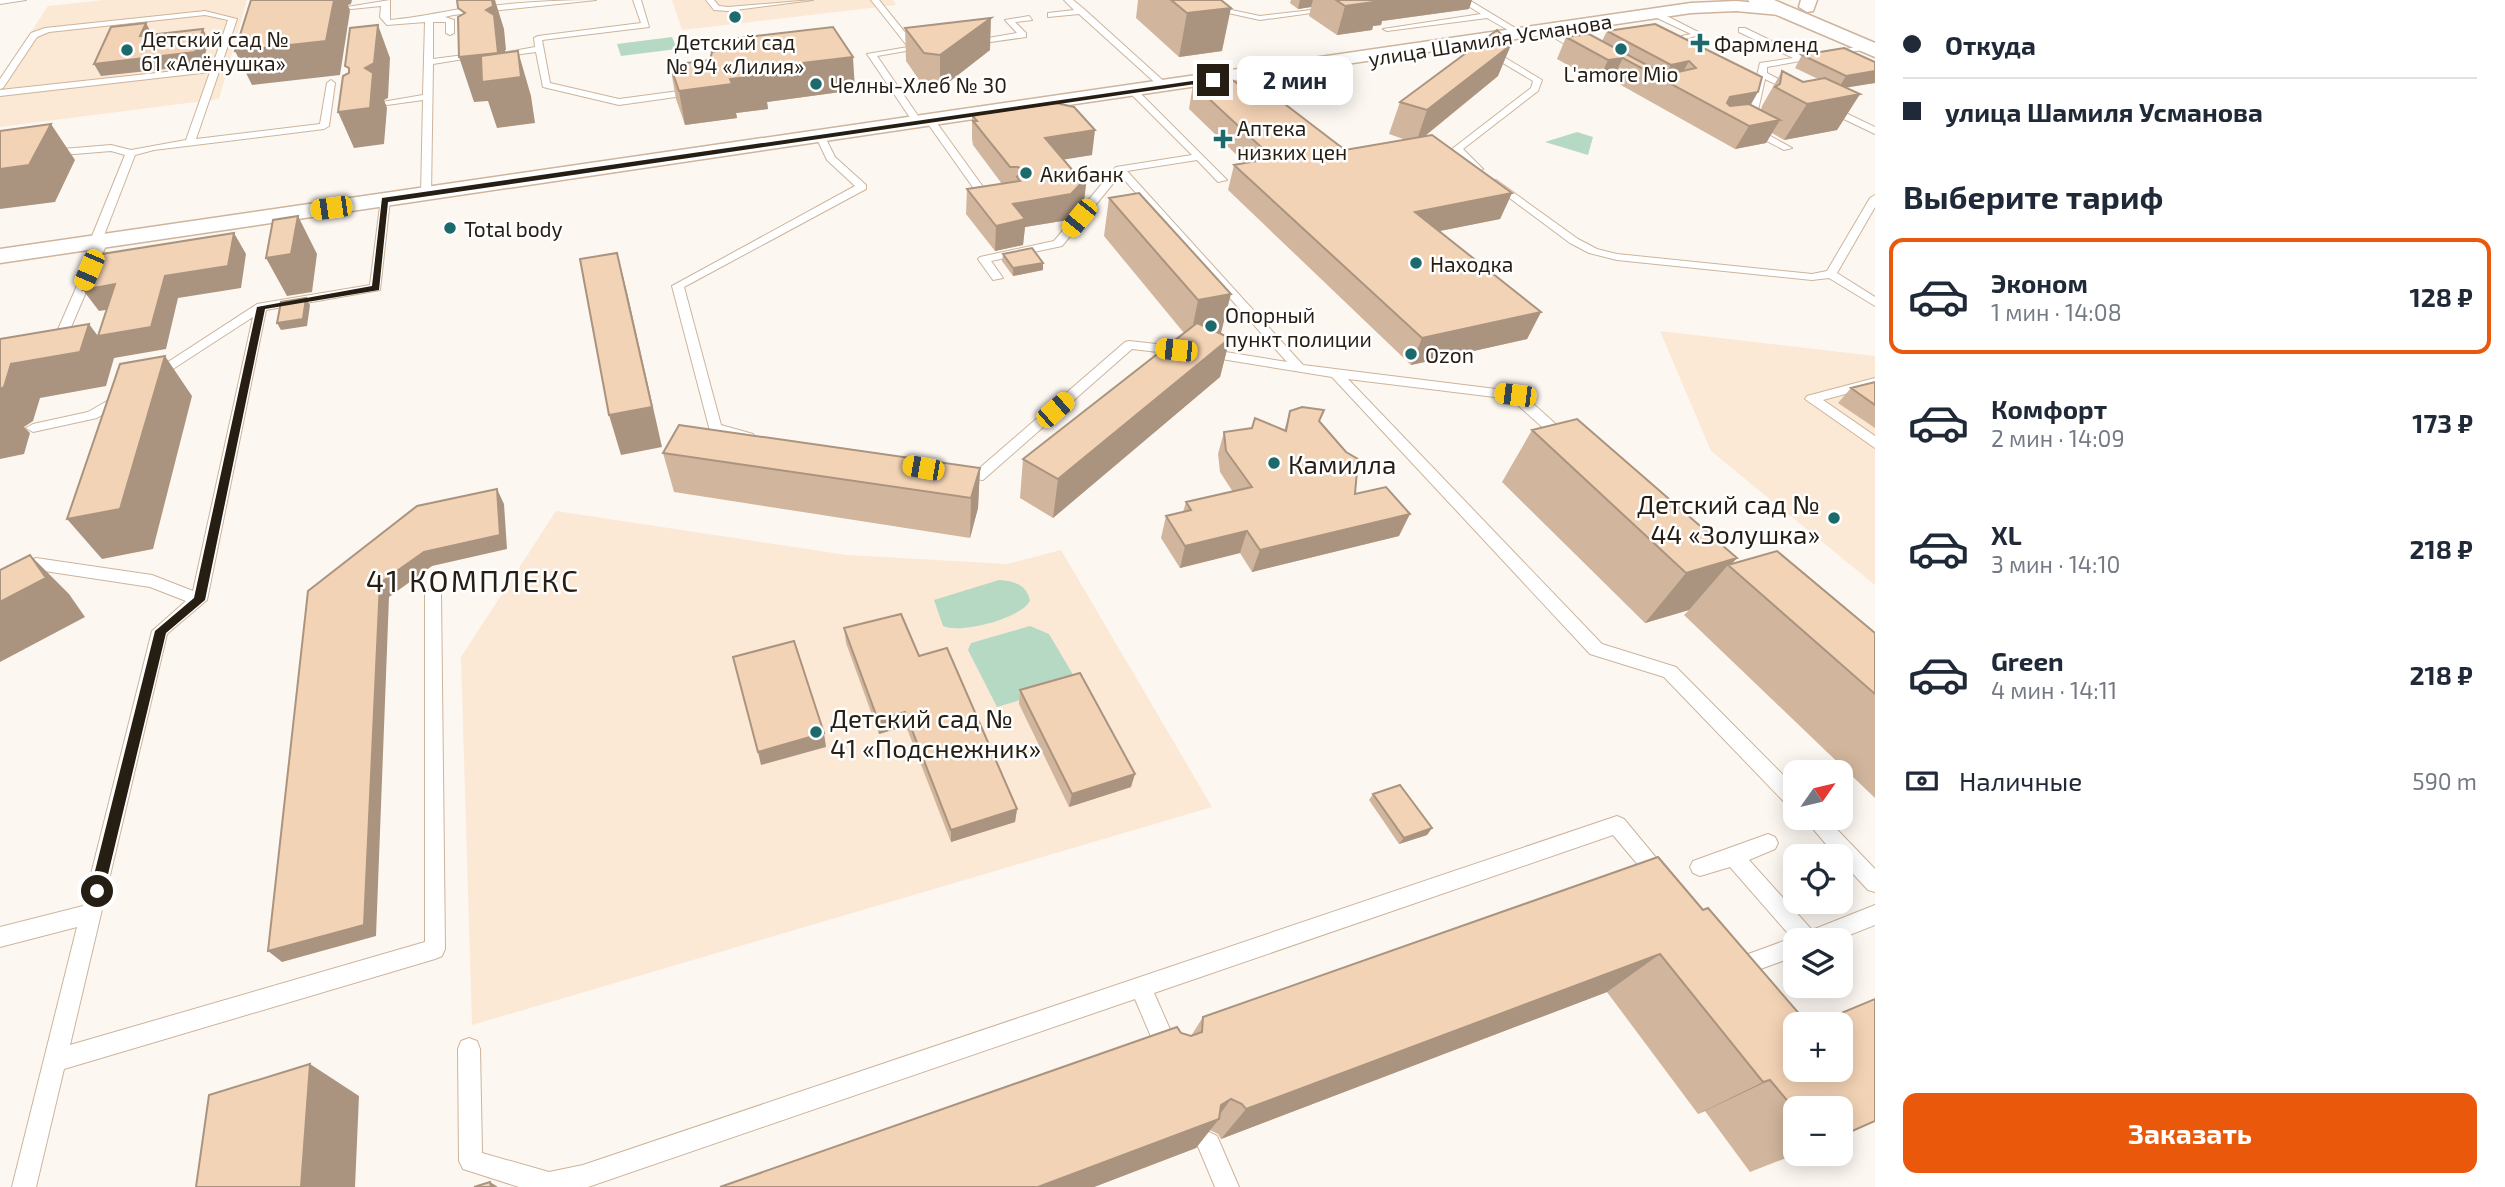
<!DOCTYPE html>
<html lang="ru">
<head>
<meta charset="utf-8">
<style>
  :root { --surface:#fff; --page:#f2f2f3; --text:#1f2937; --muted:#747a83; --line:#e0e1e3; --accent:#ea580c }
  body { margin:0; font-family:"Exo 2",sans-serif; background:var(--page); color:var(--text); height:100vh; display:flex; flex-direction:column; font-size:26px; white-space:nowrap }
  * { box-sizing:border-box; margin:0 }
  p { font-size:23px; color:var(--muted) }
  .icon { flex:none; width:38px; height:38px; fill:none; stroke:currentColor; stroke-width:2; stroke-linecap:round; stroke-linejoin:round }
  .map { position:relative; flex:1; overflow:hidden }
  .sheet { display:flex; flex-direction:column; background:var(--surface); width:630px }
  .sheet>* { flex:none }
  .top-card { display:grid; align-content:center; height:154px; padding:0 28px; background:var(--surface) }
  .needle { width:46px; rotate:56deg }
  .tools { position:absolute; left:1783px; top:760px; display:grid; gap:14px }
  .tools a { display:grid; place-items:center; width:70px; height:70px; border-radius:14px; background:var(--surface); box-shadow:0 4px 18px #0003; font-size:35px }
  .end { position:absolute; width:32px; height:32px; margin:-16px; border:9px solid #261d13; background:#fff; box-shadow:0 0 0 4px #fff }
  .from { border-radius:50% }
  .bubble { position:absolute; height:49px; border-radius:14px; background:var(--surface); box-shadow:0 4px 18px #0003; font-size:23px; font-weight:700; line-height:49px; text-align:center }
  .car { position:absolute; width:21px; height:42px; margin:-21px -10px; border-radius:9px; box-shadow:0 0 5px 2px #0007; background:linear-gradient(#f5c518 24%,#345 0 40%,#f5c518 0 76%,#345 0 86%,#f5c518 0) }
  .top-card b { display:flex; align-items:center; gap:24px; height:66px; font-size:26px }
  .top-card b+b { border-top:2px solid var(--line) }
  .top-card i { width:18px; height:18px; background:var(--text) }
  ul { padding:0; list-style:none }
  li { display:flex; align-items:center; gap:21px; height:116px; margin:0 14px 10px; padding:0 14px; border:4px solid transparent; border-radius:14px }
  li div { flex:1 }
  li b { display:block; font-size:26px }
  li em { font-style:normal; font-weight:700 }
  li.current { border-color:var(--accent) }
  li>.icon { width:63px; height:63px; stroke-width:1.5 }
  h2 { padding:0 28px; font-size:32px; line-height:84px }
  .pay { display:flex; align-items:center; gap:18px; height:77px; padding:0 28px; font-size:26px }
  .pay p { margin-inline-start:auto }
  .action { display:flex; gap:14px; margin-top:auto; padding:14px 28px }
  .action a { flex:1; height:80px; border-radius:14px; background:var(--accent); color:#fff; font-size:28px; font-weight:700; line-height:80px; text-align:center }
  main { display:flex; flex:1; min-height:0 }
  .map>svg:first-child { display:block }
</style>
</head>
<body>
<main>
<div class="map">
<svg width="1875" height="1187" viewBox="0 0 1875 1187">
  <rect width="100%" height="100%" fill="#fdf7f2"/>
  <path fill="#fbe8d5" d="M104 0H247L219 99 0 127V80L48 6Z
    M672 0H893L896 5 682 30Z
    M1660 331 1875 356V585L1711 451Z
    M556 511 847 555 1007 564 1061 550 1212 807 472 1025 461 657Z"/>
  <path fill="#b6d9c4" d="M672 37 677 49 621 56 617 44Z
    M1577 132 1593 137 1588 155 1545 142Z
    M999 580C1015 581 1027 585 1030 601 1020 619 960 634 943 626L934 600Z
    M1030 626 1049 634 1078 683 997 707 968 650 971 643Z"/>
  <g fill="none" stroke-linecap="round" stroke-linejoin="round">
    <defs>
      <path id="service" d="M0 0H26L0 4Z
        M390 0V20C412 18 433 14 454 10 500 4 549 0 596 0L453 15 445 17 454 20V33L450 35 446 33V22H433V59L472 54 476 57 433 64 431 194 426 197 421 194 423 100 387 105 382 102 423 95 425 22 387 25 380 17 381 6 351 9 347 7Z
        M633 0H641L649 27 542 40 550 83 619 99 694 89 697 90V94L619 105 543 87 536 52 506 56 502 53 535 47 534 38 538 36 641 23Z
        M706 0H714L719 6 728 7 813 0 728 11 714 10Z
        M871 0H879L916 46 925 44 929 47 877 56 923 123 921 125H915L867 54 908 47Z
        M1064 0H1073L1084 9 1168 85V89H1162L1079 14 1048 17V13L1074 10Z
        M1169 0H1184L1260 16 1329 8 1333 10 1260 20Z
        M1459 0H1469L1527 35 1520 37 1487 18 1387 31 1383 29 1481 14Z
        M205 11 237 19 196 139 320 124 327 83 331 80 335 83 329 126 324 129 154 150 135 155 103 238 108 241 62 348 60 351H52L50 348 95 244 90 241 125 155 111 151 50 156 45 153 50 150 111 145 131 150 186 140 210 72 0 96V90L212 67 228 20 205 15 49 32 37 37 3 88 0 89V79L31 33 45 28Z
        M1653 12H1659L1702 34 1682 40V36L1691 34 1653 16Z
        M1029 16 1032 20 1015 22 1026 33V37L969 45 965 42 1017 33 1005 20Z
        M1739 28H1745L1803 56 1869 45 1873 48 1767 67V73L1801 91 1793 93 1765 79 1756 119 1744 123 1739 120 1747 117 1760 63 1793 58 1739 32Z
        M1549 29 1586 49 1587 51 1580 53 1546 33 1545 31Z
        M1489 48 1542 80 1538 91 1463 149 1483 169 1478 172 1452 149 1531 88 1533 81 1486 53 1485 51Z
        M1130 89H1136L1227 180 1218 182 1197 160 1127 171 1303 365 1520 392 1569 436 1571 439 1569 442H1559L1511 399 1348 379 1602 644 1676 667 1796 788V809L1789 807 1664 677 1590 654 1332 377 1203 356 1201 353 1207 349 1287 362 1120 175 1062 246 991 261 1003 278 993 280 978 259 980 257 1054 241 1116 167 1192 155 1130 93Z
        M1825 106H1831L1875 127V134L1825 110Z
        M928 119H934L991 198 996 199V203H984L926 121Z
        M1748 127H1754L1792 148 1784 150 1748 131Z
        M818 135H824L835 157 866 185V189L684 287 721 425 753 434 755 437 748 441 710 431 672 286 855 186 827 160 816 137Z
        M1496 180 1578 239 1597 249 1617 254 1812 274 1827 271 1870 198 1875 195V207L1837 273 1875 297V306L1829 278 1812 280 1617 260 1589 253 1570 243 1492 185 1491 183Z
        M381 198 390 200 380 290 266 310 207 600 167 634 70 1045 425 942V593L433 587 441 593 445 949 442 956 435 959 64 1069 36 1187H12L77 927 0 947V927L83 906 152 631 186 601 150 587 38 570 0 589V576L36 558 152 575 193 591 253 317 159 378H149L148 375 257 304 370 285Z
        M1129 341 1184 347 1190 351 1184 355 1132 349 983 480 954 477 952 474 959 469 975 472 1125 342Z
        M1875 378V386L1823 400 1875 436V448L1805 399 1807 396Z
        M121 393 128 397 126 400 97 418 33 432 26 428 33 424 88 412Z
        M1617 816 1624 819 1668 872 1671 878 1668 884 1661 887 1654 884 1613 835 1154 993 1180 1052 1177 1060 1169 1063 1161 1060 1135 999 588 1187H519L463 1169 459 1161 458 1049 461 1041 469 1038 477 1041 480 1049 482 1153 549 1172 583 1165Z
        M1803 817H1825L1875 869V892L1868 890 1841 861V856H1836Z
        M1768 834 1775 837 1778 843 1775 849 1749 860 1812 930 1875 905V925L1837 940H1796V956L1736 978 1729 975 1726 968 1729 961 1792 938 1730 867 1700 876 1693 873 1690 867 1693 861Z
        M1209 1132 1217 1136 1239 1187H1215L1197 1144 1201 1136Z"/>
      <path id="minor" d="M1801 0H1817L1813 11 1807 12 1799 7Z
        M1736 1 1781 5 1789 10 1781 15 1736 11 1691 13 0 263V249L1691 3Z"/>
      <path id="tertiary" d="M1748 0H1774L1875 43V57L1751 4Z"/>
    </defs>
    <use href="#service" stroke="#cdb49b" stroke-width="2"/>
    <use href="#minor" stroke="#cdb49b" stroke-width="3"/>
    <use href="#tertiary" stroke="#cdb49b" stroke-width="3"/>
    <use href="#service" fill="#fff" fill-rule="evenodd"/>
    <use href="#minor" fill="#fff" fill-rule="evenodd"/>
    <use href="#tertiary" fill="#fff" fill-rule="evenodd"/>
  </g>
  <path fill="#d1b59c" d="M1138 0H1221L1222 51 1179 57 1136 18Z
    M1291 0H1472L1469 9 1382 21 1381 25 1373 26 1372 30 1337 35 1309 16 1311 7 1298 9 1290 3Z
    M1655 24 1751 105 1761 110 1762 106 1782 71 1803 82 1818 79 1795 68 1802 55 1875 62V83L1845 87 1860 94 1837 130 1784 140 1772 133 1766 143 1735 149 1612 80 1598 82 1557 59 1566 37 1602 41 1607 31Z
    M905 28 990 50 940 89 924 87 906 61Z
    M739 38 855 90 767 102 768 109 736 113 737 118 685 125 676 99 670 65 710 60 740 49Z
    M1498 76 1424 137 1512 193 1500 219 1439 231 1541 312 1527 339 1411 365 1228 190 1234 165 1245 163 1189 109 1193 84H1238L1345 150 1406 140 1389 134 1400 102Z
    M972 115 1092 155 1063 159 1084 202 1068 220 1025 227 1023 245 995 251 966 214 967 189 1002 184 973 145 972 139Z
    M1139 193 1221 333 1230 338 1220 377 1053 518 1020 498 1023 459 1184 333 1104 236 1109 198Z
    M1003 254 1043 270 1013 276 1002 261Z
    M1875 382V428L1838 403 1851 388Z
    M1290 411 1320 422 1355 494 1399 536 1252 572 1240 553 1180 568 1161 538 1166 516 1183 512 1186 502 1233 492 1220 472 1218 454 1224 432 1284 431Z
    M1532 430 1737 558 1732 563 1875 633V798L1684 615 1689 610 1645 623 1502 482Z
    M663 453 980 468 978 508 970 538 674 492Z
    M844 628 919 656 1017 809 1015 822 951 842 906 726 879 734 846 643Z
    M1020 690 1131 787 1069 807 1019 704Z
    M1373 794 1432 828 1427 835 1399 844 1369 800Z
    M1658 857 1796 1108V1153H1799L1750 1172 1705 1111 1698 1114 1607 992 1221 1139 1218 1134 1210 1130 1196 1148 1094 1187H720L1181 1033 1191 1036 1203 1017Z"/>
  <path fill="#aa947f" d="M334 0H352L351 4 348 5 350 11 340 75 252 85 235 51Z
    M492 0H495L504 29 506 50H505L507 59 518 51 531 96 535 123 497 128 488 101 474 102 459 57Z
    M1300 0H1313L1311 7 1298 9Z
    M1376 0H1472L1469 9 1382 21 1381 25 1373 26 1372 30 1337 35 1345 6Z
    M1231 8 1222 51 1179 57 1187 13Z
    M991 18 990 50 940 89V55Z
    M146 23 153 36H140Z
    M378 25 390 58 388 98 384 100 387 108 384 144 354 148 338 112 365 68Z
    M203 29 209 41 202 65 101 76 94 64Z
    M1511 45 1498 76 1416 143 1427 110Z
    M853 57 855 90 767 102 768 109 736 113 737 118 685 125 679 91 730 79 761 68Z
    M1623 58 1612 80 1598 82 1608 60Z
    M1689 61 1677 83 1663 80 1671 65Z
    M1875 71V83L1838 89 1846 76Z
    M1758 92 1745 115 1721 111 1730 97Z
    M1860 94 1837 130 1784 140 1807 104Z
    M1780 120 1766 143 1735 149 1749 126Z
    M51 124 75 160 55 202 0 209V169Z
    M1095 130 1092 155 1043 163 1045 138Z
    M1087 177 1084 202 1068 220 1025 227 1023 245 995 251 996 226 1013 204Z
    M1512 193 1500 219 1405 238 1415 212Z
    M298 216 317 254 312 292 287 296 266 258Z
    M234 233 246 254 241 288 178 298 166 349 114 358 106 386 40 398 33 421 24 427 30 433 24 454 0 459V389L11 364 89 324 98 336 165 276Z
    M617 253 627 292 662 447 621 455 609 415Z
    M1043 263V270L1013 276V268Z
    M115 284 130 306 99 311 83 290Z
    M1231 294 1221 333 1190 340 1198 300Z
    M306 298 310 305 307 326 281 330 277 323Z
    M1541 312 1527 339 1411 365 1422 338Z
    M1230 338 1220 377 1053 518 1058 479Z
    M165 356 192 396 153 549 102 559 67 519Z
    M980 468 978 508 970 538 971 498Z
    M497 489 504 504 507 549 432 566 389 597 376 936 282 962 268 951 380 583Z
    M1410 514 1399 536 1252 572 1260 550Z
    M1247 531 1240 553 1180 568 1185 546Z
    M30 555 69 594 85 617 0 662V602Z
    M1737 558 1730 566 1728 565 1689 610 1645 623 1686 573Z
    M905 712 906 726 879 734 878 720Z
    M824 733 826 747 761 765 758 752Z
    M1135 774 1131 787 1069 807 1072 794Z
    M1017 809 1015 822 951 842V830Z
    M1432 828 1427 835 1399 844 1404 838Z
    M1660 954 1607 992 1221 1139 1246 1109Z
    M310 1064 359 1096 355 1187H301Z
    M1770 1080 1705 1111 1698 1114 1763 1082Z
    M1231 1099 1215 1121 1219 1119 1196 1148 1094 1187H1038L1221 1105Z
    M490 1182 498 1187H491Z"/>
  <path fill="#f3d3b5" stroke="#aa947f" stroke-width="2" d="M251 0H334L326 41 235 51Z
    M457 0H492L493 6 486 10 494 15 498 53 459 57 458 17 465 13 458 8Z
    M1171 0H1221L1231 8 1187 13Z
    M1336 0H1379L1381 1 1345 6Z
    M991 18 940 55 924 53 905 28Z
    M146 23 140 36 203 29 195 52 94 64 111 27Z
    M1655 24 1762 77 1758 92 1730 97 1727 103 1730 106 1749 104 1780 120 1749 126 1623 58 1608 60 1566 37 1589 34 1665 75 1696 68 1689 61 1671 65 1607 31Z
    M378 25 374 63 365 68 373 73 370 108 338 112 343 76 349 73V68L345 66 350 28Z
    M833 27 853 57 761 68 764 75 730 79 732 84 679 91 670 65 710 60 712 52 744 48 739 38Z
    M1497 30 1511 45 1427 110 1400 102Z
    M1844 48 1875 62V71L1846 76 1802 55Z
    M518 51 521 77 482 82 481 56Z
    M1782 71 1803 82 1825 78 1860 94 1807 104 1775 87 1780 84Z
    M1231 79 1238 84 1256 82 1345 150 1432 135 1512 193 1415 212 1541 312 1422 338 1234 165 1273 158 1193 84Z
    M1056 103 1074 107 1095 130 1045 138 1074 172 1085 171 1087 177 1071 194 1013 204 1025 219 996 226 967 189 1020 181 1017 177 1024 171 1018 167H1010L973 121H977L972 115Z
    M51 124 29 165 0 169V131Z
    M1139 193 1231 294 1198 300 1109 198Z
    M298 216 291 254 266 258 273 220Z
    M234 233 228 266 165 276 151 327 98 336 115 284 83 290 96 255Z
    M1032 248 1043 263 1013 268 1003 254Z
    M617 253 652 407 609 415 580 259Z
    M306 298 303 319 277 323 281 302Z
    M1197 323 1230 338 1058 479 1023 459Z
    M89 324 80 352 11 364 4 387 0 389V339Z
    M165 356 120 509 67 519 120 364Z
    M1875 382V405L1851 388Z
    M1302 407 1324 410 1319 421 1346 452 1358 459 1355 494 1386 487 1410 514 1260 550 1247 531 1185 546 1166 516 1191 510 1186 502 1252 487 1226 451 1224 432 1252 428 1255 418 1286 431 1290 411Z
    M1577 419 1737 558 1686 573 1532 430Z
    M679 425 980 468 971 498 663 453Z
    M497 489 500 535 424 552 380 583 364 925 268 951 308 591 417 506Z
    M1777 551 1875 633V694L1728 565Z
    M30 555 46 578 0 602V570Z
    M901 614 919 656 947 648 1017 809 951 830 905 712 878 720 844 628Z
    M794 641 824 733 758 752 733 657Z
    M1080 673 1135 774 1072 794 1020 690Z
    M1400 785 1432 828 1404 838 1373 794Z
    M1658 857 1703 910 1708 908 1808 1024H1796V1069H1841V1024H1815L1875 999V1121L1841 1136V1108H1796V1111L1770 1080 1763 1082 1660 954 1246 1109 1242 1104 1231 1099 1221 1105 1219 1119 1038 1187H720L1177 1027 1181 1033 1191 1036 1202 1032 1203 1017Z
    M310 1064 301 1187H196L209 1095Z
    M490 1182 491 1187H474Z"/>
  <path fill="#261d13" d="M1213 78 1216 81 388 202 379 290 265 309 205 600 166 633 104 891 102 895H92L90 891 155 631 194 598 257 307 372 286 382 198Z"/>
  <g fill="#1d6a6d" stroke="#fff" stroke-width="2.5">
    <circle cx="735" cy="17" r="7"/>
    <path d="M1696.5 32.5h7v7h7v7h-7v7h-7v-7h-7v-7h7z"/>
    <circle cx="1621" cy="49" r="7"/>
    <circle cx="127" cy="50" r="7"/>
    <circle cx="816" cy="84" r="7"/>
    <path d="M1219.5 128.5h7v7h7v7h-7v7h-7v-7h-7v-7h7z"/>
    <circle cx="1026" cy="173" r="7"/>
    <circle cx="450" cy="228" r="7"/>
    <circle cx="1416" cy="263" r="7"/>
    <circle cx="1211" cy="326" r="7"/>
    <circle cx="1411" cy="354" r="7"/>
    <circle cx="1274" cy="463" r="7"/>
    <circle cx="1834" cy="518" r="7"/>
    <circle cx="816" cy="732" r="7"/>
  </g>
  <g text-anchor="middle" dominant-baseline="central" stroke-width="5" stroke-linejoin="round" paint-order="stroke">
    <g font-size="21" fill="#261d13" stroke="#fff" text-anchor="start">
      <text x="141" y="38">Детский сад №<tspan x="141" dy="24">61 «Алёнушка»</tspan></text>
      <text x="735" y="41" text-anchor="middle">Детский сад<tspan x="735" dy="24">№ 94 «Лилия»</tspan></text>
      <text x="1714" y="43">Фармленд</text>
      <text x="1621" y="73" text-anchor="middle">L'amore Mio</text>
      <text x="830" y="84">Челны-Хлеб № 30</text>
      <text x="1237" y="127">Аптека<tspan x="1237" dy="24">низких цен</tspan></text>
      <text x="1040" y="173">Акибанк</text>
      <text x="464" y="228">Total body</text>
      <text x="1430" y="263">Находка</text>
      <text x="1225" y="314">Опорный<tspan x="1225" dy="24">пункт полиции</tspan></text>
      <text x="1425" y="354">Ozon</text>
    </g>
    <g font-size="21" fill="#261d13" stroke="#fff">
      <text transform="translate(1490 39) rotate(-9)">улица Шамиля Усманова</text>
    </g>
    <g font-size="26" fill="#261d13" stroke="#fff" text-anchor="start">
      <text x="1288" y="463">Камилла</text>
      <text x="1820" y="503" text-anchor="end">Детский сад №<tspan x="1820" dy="30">44 «Золушка»</tspan></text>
      <text x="830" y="717">Детский сад №<tspan x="830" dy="30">41 «Подснежник»</tspan></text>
    </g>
    <g font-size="30" letter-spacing="2" fill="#261d13" stroke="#fff">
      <text x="473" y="580">41 КОМПЛЕКС</text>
    </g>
  </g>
</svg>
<div class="tools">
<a><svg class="needle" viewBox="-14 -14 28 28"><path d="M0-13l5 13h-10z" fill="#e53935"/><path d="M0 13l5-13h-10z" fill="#747a83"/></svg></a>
<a><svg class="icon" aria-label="locate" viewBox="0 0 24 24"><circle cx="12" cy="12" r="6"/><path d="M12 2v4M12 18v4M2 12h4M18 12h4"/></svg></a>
<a><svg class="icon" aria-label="layers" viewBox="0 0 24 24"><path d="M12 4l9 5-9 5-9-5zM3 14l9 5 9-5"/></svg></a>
<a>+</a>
<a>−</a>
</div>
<i class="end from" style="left:97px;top:891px"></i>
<i class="end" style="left:1213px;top:80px"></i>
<div class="bubble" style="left:1237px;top:56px;width:116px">2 мин</div>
<i class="car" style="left:331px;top:208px;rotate:262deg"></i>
<i class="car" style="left:1079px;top:218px;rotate:219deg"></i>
<i class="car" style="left:89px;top:270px;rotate:203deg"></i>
<i class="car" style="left:1176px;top:350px;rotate:276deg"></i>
<i class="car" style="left:1515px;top:395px;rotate:277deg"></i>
<i class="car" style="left:1055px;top:410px;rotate:49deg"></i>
<i class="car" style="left:923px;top:468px;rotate:280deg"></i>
</div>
<section class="sheet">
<div class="top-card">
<b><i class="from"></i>Откуда</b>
<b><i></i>улица Шамиля Усманова</b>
</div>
<h2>Выберите тариф</h2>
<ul>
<li class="current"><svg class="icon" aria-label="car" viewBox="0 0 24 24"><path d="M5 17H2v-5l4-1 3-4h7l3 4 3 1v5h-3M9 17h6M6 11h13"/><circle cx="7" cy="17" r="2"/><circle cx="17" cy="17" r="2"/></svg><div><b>Эконом</b><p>1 мин · 14:08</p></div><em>128 ₽</em></li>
<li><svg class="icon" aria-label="car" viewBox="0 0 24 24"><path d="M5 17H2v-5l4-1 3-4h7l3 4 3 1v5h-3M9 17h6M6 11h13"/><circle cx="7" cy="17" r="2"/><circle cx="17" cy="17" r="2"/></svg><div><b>Комфорт</b><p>2 мин · 14:09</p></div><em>173 ₽</em></li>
<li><svg class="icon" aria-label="car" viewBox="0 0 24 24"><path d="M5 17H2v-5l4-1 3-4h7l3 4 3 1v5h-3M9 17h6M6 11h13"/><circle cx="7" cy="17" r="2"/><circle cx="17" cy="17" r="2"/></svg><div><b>XL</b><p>3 мин · 14:10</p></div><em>218 ₽</em></li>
<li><svg class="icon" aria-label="car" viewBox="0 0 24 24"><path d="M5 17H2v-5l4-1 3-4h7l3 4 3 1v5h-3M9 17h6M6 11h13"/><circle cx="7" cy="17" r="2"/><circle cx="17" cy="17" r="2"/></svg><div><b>Green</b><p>4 мин · 14:11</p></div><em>218 ₽</em></li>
</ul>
<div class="pay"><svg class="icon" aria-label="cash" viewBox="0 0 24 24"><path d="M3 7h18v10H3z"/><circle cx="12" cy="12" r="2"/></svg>Наличные<p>590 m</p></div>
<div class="action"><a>Заказать</a></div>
</section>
</main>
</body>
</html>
